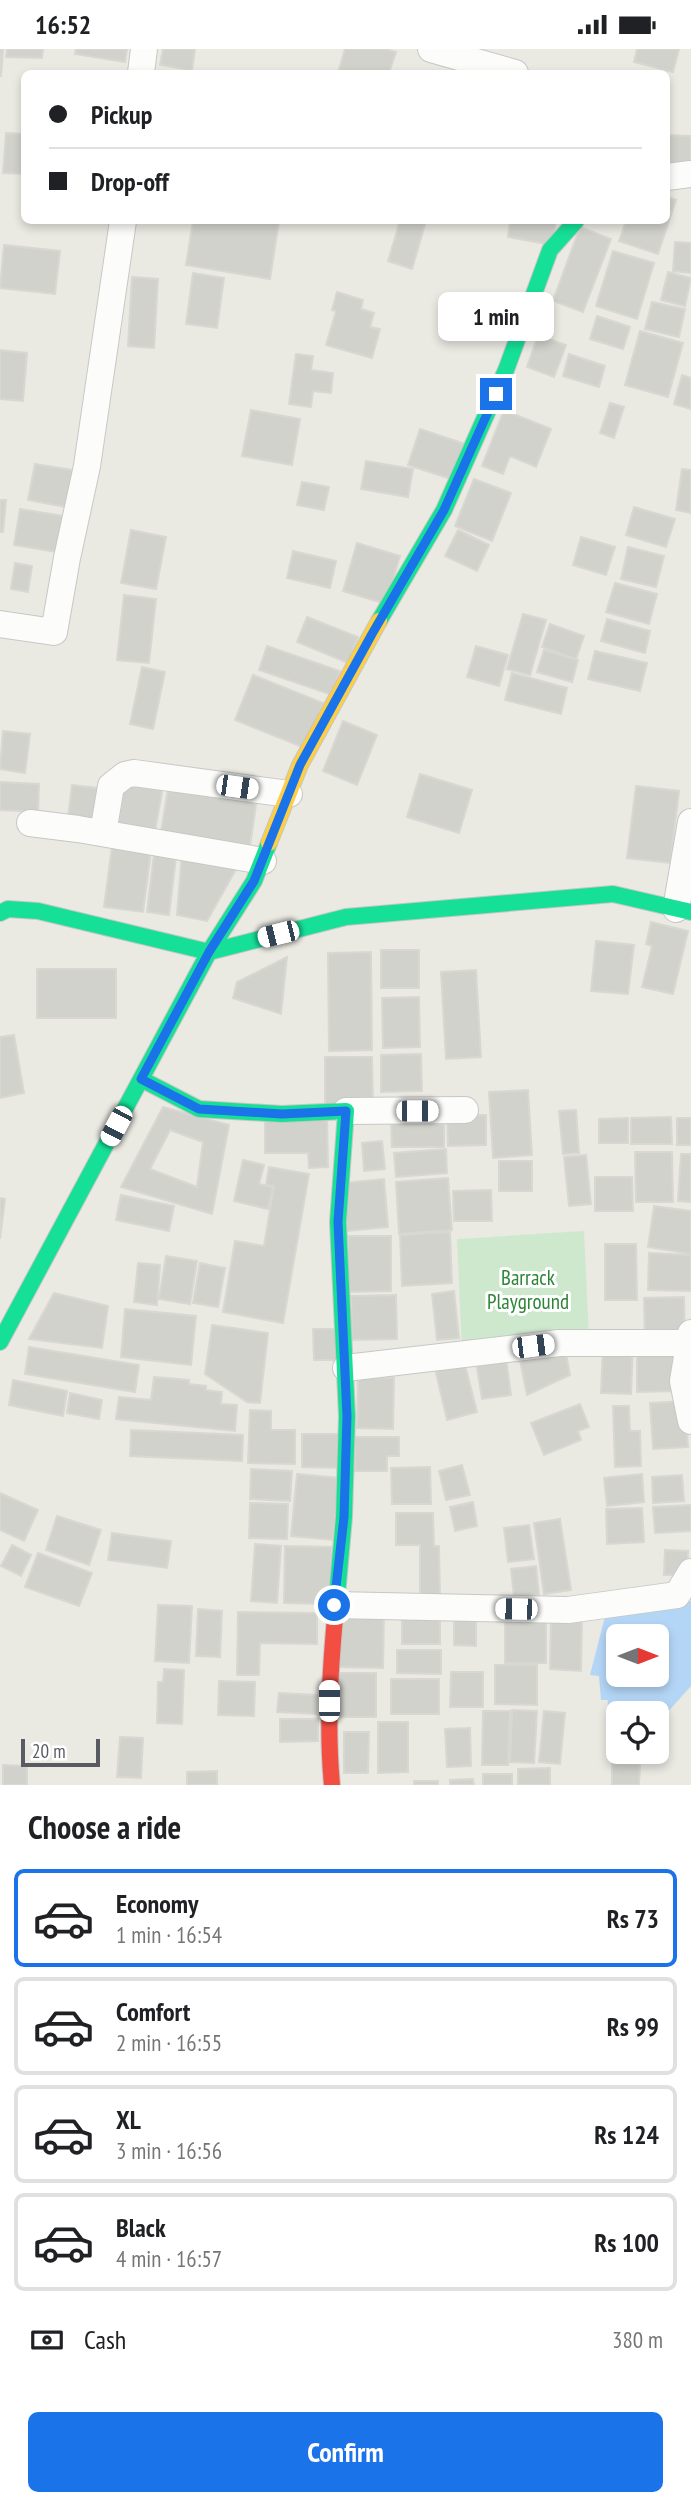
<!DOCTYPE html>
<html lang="en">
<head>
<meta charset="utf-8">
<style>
  :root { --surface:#fff; --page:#f2f2f2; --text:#202124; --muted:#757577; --line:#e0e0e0; --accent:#1a73e8 }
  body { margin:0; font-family:"PT Sans Narrow",sans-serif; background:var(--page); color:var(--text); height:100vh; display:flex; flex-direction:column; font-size:26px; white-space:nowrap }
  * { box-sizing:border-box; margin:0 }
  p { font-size:23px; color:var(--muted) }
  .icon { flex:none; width:38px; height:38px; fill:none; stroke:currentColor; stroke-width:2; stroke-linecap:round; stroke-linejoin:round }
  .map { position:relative; height:1736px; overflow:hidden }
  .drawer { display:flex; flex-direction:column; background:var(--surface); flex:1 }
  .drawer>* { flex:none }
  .hud { position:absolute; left:21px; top:21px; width:649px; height:154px; border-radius:10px; box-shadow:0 4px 10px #0003; display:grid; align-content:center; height:154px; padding:0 28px; background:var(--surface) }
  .needle { width:46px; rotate:90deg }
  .buttons { position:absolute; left:606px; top:1575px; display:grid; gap:14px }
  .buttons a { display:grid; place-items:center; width:63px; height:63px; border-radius:10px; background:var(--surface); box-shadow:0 4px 10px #0003; font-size:35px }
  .scale { position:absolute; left:21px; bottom:18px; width:79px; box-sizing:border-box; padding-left:7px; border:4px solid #585c62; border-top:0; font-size:19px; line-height:24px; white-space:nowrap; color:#585c62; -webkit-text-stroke:5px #fff; paint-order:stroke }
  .end { position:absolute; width:32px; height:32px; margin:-16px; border:9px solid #1a73e8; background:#fff; box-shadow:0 0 0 4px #fff }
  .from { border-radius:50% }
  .bubble { position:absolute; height:49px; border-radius:10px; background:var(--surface); box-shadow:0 4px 10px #0003; font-size:23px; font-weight:600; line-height:49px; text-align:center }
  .car { position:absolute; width:21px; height:42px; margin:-21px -10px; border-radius:9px; box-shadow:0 0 5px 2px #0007; background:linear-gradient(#fff 24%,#345 0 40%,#fff 0 76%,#345 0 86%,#fff 0) }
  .hud b { display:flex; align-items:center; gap:24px; height:66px; font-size:26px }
  .hud b+b { border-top:2px solid var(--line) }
  .hud i { width:18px; height:18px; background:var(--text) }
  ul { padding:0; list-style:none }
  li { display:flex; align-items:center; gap:21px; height:98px; margin:0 14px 10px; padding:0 14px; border:4px solid var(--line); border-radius:10px }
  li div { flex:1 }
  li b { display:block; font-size:26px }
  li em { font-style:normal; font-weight:600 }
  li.active { border-color:var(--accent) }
  li>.icon { width:63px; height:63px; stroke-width:1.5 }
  h2 { padding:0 28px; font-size:32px; line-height:84px }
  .pay { display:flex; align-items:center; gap:18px; height:77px; padding:0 28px; font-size:26px }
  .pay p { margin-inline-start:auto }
  .primary-button { display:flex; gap:14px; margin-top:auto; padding:14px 28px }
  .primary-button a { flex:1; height:80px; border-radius:10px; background:var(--accent); color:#fff; font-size:28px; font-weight:600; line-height:80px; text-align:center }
  .status { display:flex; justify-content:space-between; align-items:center; height:49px; padding:0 35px; background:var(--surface); direction:ltr }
  .status svg { height:19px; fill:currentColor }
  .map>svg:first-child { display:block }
</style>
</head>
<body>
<div class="status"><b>16:52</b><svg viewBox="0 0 49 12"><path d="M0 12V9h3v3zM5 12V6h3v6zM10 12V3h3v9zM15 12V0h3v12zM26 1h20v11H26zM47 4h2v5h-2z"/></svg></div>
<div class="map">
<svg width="691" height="1736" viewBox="0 0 691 1736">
  <rect width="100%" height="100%" fill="#eae9e2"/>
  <path fill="#cee8cd" d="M584 1182 589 1290 462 1300 457 1190Z"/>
  <path fill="#b4d6f6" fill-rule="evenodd" d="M691 1552V1637L664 1667 666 1689H656V1664H618V1681L607 1667 608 1651H601L599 1627 590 1626 607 1560ZM618 1587H656V1626H618Z"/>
  <path fill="#d2d2cd" stroke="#d9d7d2" stroke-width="2" fill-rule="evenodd" d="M0 0H3L1 27H0Z
    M7 0H43L42 9 6 8Z
    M76 0H127L125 13 75 5Z
    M163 0H195L192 21 160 16Z
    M345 0H385L396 3 389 24H338Z
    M637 0H679L673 23 634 13Z
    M6 84 24 85V125L3 124Z
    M667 86 691 87V116L667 114Z
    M667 148 676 151 658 205 619 192 626 172H667Z
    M193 172H279L270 230 186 216Z
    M400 172H426L412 220 388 212Z
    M510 172H556L552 196 508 188Z
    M580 178 611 190 583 263 553 252Z
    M675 193 691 194V224L673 222Z
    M4 196 60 202 55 245 0 239Z
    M613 202 654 214 637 270 596 257Z
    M668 223 691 229 685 257 661 251Z
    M193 224 224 229 217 279 186 275Z
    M132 228 158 230 154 299 128 297Z
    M337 243 363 251 361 260 374 264 370 278 380 280 372 309 326 296 336 262 332 261Z
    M652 253 685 260 679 288 645 280Z
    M597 267 630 278 623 300 590 290Z
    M640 282 683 294 668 348 625 336Z
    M538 286 566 296 554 328 527 318Z
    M0 301 27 304 23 352 0 350Z
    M296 305 313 307 311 321 333 324 331 344 313 342 311 358 289 355Z
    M569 305 605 317 599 338 563 327Z
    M682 326 691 329V360L674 355Z
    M610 354 624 358 614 389 600 384Z
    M251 361 300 370 292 416 242 407Z
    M504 361 551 380 536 418 510 407 503 425 482 417Z
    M420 380 465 395 454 431 408 416Z
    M366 412 413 420 408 448 361 440Z
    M35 415 73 421 66 458 28 451Z
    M682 420 691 421V464L676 461Z
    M474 430 511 444 492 492 455 477Z
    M302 433 329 438 324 461 297 456Z
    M0 451H6L3 483H0Z
    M634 458 675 470 666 498 626 486Z
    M20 460 64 467 57 503 14 496Z
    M131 481 166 488 156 540 121 534Z
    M458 481 489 496 477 522 445 507Z
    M581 488 615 498 606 526 573 516Z
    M357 494 400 507 386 555 343 542Z
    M628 498 664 507 656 538 621 530Z
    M293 502 336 512 330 539 287 529Z
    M15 514 32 517 28 543 11 540Z
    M615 534 657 545 649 575 606 563Z
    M124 546 156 550 149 614 117 611Z
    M523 565 546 571 530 626 507 620Z
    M307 568 358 588 348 614 297 593Z
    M607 570 650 582 645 604 601 592Z
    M550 575 584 587 576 610 542 598Z
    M267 597 340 622 332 646 259 621Z
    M476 597 508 606 499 637 467 628Z
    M544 601 578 611 572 633 537 623Z
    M595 602 647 614 640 642 588 630Z
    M142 618 165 623 153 680 130 675Z
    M512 624 567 639 561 665 505 651Z
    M253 626 323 654 305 699 235 671Z
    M343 672 377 686 357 736 323 722Z
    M3 682 30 685 25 724 0 720Z
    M420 725 472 741 459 784 407 768Z
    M125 731 163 737 154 788 117 782Z
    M0 733 39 735 38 763 0 761Z
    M169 734 257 749 249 804 160 789Z
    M72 736 106 740 102 772 68 768Z
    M636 737 679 742 670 814 627 809Z
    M113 790 152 795 143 863 104 858Z
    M155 797 177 800 169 866 147 863Z
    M182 804 239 815 207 872 177 866Z
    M651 873 688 882 673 945 642 938 652 897 646 895Z
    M596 892 634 896 628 945 591 942Z
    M381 901H419V939H381Z
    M371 903 372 1001 329 1002 328 904Z
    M287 908 281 965 233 949 237 933Z
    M37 920H116V969H37Z
    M476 921 481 1008 446 1010 441 923Z
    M419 948 420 998 383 999 382 949Z
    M14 986 24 1044 0 1049V988Z
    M421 1005 422 1042 381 1043V1006Z
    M325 1008H372L373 1055H325Z
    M528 1041 532 1106 493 1109 489 1043Z
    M163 1058 229 1076 212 1165 121 1138ZM170 1081 203 1093 197 1138 150 1120Z
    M576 1061 579 1104 563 1105 559 1062Z
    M447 1066H486V1096L448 1097Z
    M671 1068 672 1095H631V1069Z
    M628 1069V1094H599V1070Z
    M677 1069H691V1096H677Z
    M327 1070 328 1118 309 1119 308 1104H265V1071Z
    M444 1070V1098H392L391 1071Z
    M382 1092 385 1120 364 1122 362 1094Z
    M446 1100 447 1124 396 1128 394 1104Z
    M635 1103H672L673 1153H636Z
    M681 1105H691V1153L678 1152Z
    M586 1106 591 1155 569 1157 564 1108Z
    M243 1111 264 1116 259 1135 273 1138 268 1160 234 1152Z
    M499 1112H532V1142H499Z
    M269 1118 309 1125 283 1274 223 1263 235 1192 264 1197 274 1137 266 1136Z
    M595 1128H632L633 1162H595Z
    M448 1129 452 1181 399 1185 396 1133Z
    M384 1130 388 1178 347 1182 344 1134Z
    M491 1141 492 1172H454L453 1142Z
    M121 1146 174 1157 169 1182 116 1171Z
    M0 1149 5 1150 0 1190Z
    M654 1157 691 1162V1205L648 1198Z
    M450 1183 452 1234 402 1237 400 1186Z
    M348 1187H391V1242L348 1243Z
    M605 1195H636L637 1251H605Z
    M649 1204 691 1206V1242L648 1241Z
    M166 1207 197 1212 190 1255 159 1250Z
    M138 1214 160 1216 157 1256 134 1253Z
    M200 1214 225 1219 218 1258 193 1254Z
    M454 1242 459 1289 437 1291 432 1245Z
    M54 1244 108 1257 102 1299 29 1290Z
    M396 1246 397 1290 352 1291 351 1247Z
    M684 1248 685 1292H645L644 1249Z
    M125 1260 196 1267 191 1316 121 1308Z
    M212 1276 268 1284 260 1354 247 1353 205 1325Z
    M313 1280H342V1311H314Z
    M564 1294 570 1326 527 1346 518 1301Z
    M603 1295 633 1296 631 1345 601 1344Z
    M29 1298 139 1316 135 1343 25 1325Z
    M678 1298 679 1342 637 1343V1299Z
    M505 1302 511 1346 482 1350 475 1306Z
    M463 1308 477 1363 447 1371 434 1315Z
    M154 1328 189 1331V1335L206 1337V1341L222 1343 221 1355 237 1356 235 1382 116 1370 119 1348 151 1351Z
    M358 1329H394L393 1380 357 1379Z
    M13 1331 67 1342 63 1367 9 1356Z
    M70 1344 102 1351 99 1370 67 1364Z
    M685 1352 688 1398 653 1400 650 1354Z
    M580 1355 589 1378 578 1382 581 1391 544 1406 531 1374Z
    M613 1357H629L630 1382H640L641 1417 615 1418Z
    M250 1361 271 1362V1381H295V1415L248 1414Z
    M131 1381 243 1386 242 1412 130 1407Z
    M302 1385H344L343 1419 302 1418Z
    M355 1388H399V1407H387V1422H355Z
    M462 1416 470 1446 446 1451 439 1422Z
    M430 1418 431 1455H392L391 1419Z
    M251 1420 292 1422 290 1452 250 1450Z
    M297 1425 339 1429 333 1491 291 1487Z
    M642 1425 644 1453 607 1457 604 1429Z
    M682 1426 684 1452 653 1454 652 1428Z
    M0 1444 38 1461 24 1492 0 1481Z
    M473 1453 477 1477 455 1482 450 1458Z
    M250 1454 288 1455 287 1490 249 1489Z
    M691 1456V1482L655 1484 653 1458Z
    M642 1459 644 1493 607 1495 606 1460Z
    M396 1464H433L434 1497H439L440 1547 420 1548V1496H396Z
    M57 1467 101 1481 89 1516 46 1501Z
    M560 1470 571 1541 544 1545 534 1474Z
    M529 1476 534 1510 508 1513 504 1479Z
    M112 1484 171 1492 167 1519 108 1511Z
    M255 1495 281 1497 277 1554 251 1552Z
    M12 1496 31 1506 21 1527 1 1517Z
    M285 1497 332 1498 331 1555 284 1554Z
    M665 1501 688 1502 687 1526H664Z
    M38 1504 92 1524 79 1557 25 1538Z
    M536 1517 539 1546 514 1548 511 1520Z
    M158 1556 192 1557 189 1614 155 1612Z
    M402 1559H440V1595H402Z
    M198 1560 222 1562 220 1608 196 1607Z
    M338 1560 384 1561 383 1619 337 1618Z
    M238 1563 317 1564V1595L260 1594 259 1626H237Z
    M454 1564H476V1597L454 1596Z
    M505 1564 546 1565V1614H505Z
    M551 1568 582 1569 581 1622 550 1620Z
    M397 1601H441V1625L397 1624Z
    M495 1616H537V1656L495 1655Z
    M164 1620 184 1621 182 1675 157 1674 158 1633H163Z
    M451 1623H483V1658H450Z
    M334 1624H376V1668H334Z
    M391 1630H439V1665H391Z
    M219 1632 255 1633 254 1667 218 1666Z
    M279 1644 317 1646 316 1665 277 1663Z
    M512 1661 537 1662 534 1714 510 1713Z
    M483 1662H510L508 1716H482Z
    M544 1662 565 1664 560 1715 539 1713Z
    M280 1670H318V1692L280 1693Z
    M378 1673H408V1723L378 1724Z
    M470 1679 471 1717 447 1718 445 1680Z
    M344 1683H369L368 1724H344Z
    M120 1688 143 1689 141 1729 117 1728Z
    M612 1714 640 1715 639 1736H612Z
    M3 1716 27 1717V1736H3Z
    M550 1719V1736H518V1720Z
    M217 1722V1736H187V1723Z
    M483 1725H512V1736H483Z
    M473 1730 474 1736H450V1731Z
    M414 1732H438V1736H414Z"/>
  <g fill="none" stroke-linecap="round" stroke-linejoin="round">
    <defs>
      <path id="street" d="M431 0 515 24
        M141 24 144 0
        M667 128 691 125
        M0 575 54 583 67 509 87 417 123 172
        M30 774 78 780 263 812
        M103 784 111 737 125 726 134 724 289 745
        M676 860 691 773
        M346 1062 465 1061
        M691 1284 683 1332 691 1372
        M346 1319 559 1294H689
        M334 1556 568 1561 677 1546 691 1523"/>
      <path id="fast" d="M379 572 444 461 506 321 550 201 576 172
        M0 864 8 860 38 862 209 903 346 868 613 845 691 863
        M141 1030 199 1060 282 1065 346 1062 338 1173 347 1367 344 1468 337 1547
        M0 1293 209 903 254 832 269 794"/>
      <path id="slow" d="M269 794 300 716 379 572"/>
      <path id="jam" d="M332 1736C326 1672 331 1610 337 1547"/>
    </defs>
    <use href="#street" stroke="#c7c8c6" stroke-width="28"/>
    <use href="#fast" stroke="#c6c6c5" stroke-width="18"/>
    <use href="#slow" stroke="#c6c6c5" stroke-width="18"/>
    <use href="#jam" stroke="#c6c6c5" stroke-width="18"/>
    <use href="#street" stroke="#fcfcfb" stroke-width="26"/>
    <use href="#fast" stroke="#16e098" stroke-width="16"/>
    <use href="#slow" stroke="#ffcf43" stroke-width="16"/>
    <use href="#jam" stroke="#f24e42" stroke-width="16"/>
  </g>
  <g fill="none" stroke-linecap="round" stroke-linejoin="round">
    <path stroke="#1a73e8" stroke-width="9" d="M334 1556 344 1468 347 1367 338 1173 346 1062 282 1065 199 1060 141 1030 209 903 254 832 300 716 372 585 444 461 496 345"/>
  </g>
  <g text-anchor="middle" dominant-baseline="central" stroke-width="6" stroke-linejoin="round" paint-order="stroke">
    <g font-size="21" fill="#2d8537" stroke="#fff">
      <text x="528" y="1228">Barrack<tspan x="528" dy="24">Playground</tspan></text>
    </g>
  </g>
</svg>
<div class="buttons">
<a><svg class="needle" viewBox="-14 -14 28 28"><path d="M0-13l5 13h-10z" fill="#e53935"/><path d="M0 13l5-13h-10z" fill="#757577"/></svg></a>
<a><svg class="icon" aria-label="locate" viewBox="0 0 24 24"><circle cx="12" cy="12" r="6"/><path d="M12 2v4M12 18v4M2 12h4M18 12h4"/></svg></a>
</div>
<div class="scale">20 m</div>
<i class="end from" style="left:334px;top:1556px"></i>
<i class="end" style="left:496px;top:345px"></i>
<div class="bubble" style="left:438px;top:243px;width:116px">1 min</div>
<i class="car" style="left:237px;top:738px;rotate:98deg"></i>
<i class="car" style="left:278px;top:885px;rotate:256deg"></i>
<i class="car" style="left:417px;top:1062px;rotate:90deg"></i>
<i class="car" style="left:116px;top:1077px;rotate:208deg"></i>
<i class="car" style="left:533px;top:1297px;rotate:83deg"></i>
<i class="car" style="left:516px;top:1560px;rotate:271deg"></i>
<i class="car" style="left:329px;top:1652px;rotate:0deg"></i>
<div class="hud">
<b><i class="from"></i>Pickup</b>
<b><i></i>Drop-off</b>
</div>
</div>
<section class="drawer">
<h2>Choose a ride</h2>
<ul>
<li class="active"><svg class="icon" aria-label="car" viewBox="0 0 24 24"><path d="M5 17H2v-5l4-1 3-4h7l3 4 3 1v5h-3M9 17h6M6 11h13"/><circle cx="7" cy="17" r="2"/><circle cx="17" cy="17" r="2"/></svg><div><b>Economy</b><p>1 min · 16:54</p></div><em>Rs 73</em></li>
<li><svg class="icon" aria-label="car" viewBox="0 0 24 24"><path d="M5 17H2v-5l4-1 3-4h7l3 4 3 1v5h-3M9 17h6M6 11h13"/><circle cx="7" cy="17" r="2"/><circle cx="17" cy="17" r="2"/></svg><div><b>Comfort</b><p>2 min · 16:55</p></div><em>Rs 99</em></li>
<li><svg class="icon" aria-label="car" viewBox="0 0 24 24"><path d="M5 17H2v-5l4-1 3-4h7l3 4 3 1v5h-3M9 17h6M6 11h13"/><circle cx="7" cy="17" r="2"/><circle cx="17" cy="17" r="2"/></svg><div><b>XL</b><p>3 min · 16:56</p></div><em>Rs 124</em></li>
<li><svg class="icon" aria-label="car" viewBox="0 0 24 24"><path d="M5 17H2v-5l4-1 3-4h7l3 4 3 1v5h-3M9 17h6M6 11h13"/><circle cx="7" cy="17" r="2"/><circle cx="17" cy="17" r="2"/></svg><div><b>Black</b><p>4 min · 16:57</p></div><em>Rs 100</em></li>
</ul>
<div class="pay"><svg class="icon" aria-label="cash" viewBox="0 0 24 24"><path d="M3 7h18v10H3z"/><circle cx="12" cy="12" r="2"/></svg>Cash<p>380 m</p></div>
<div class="primary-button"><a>Confirm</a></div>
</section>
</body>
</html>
